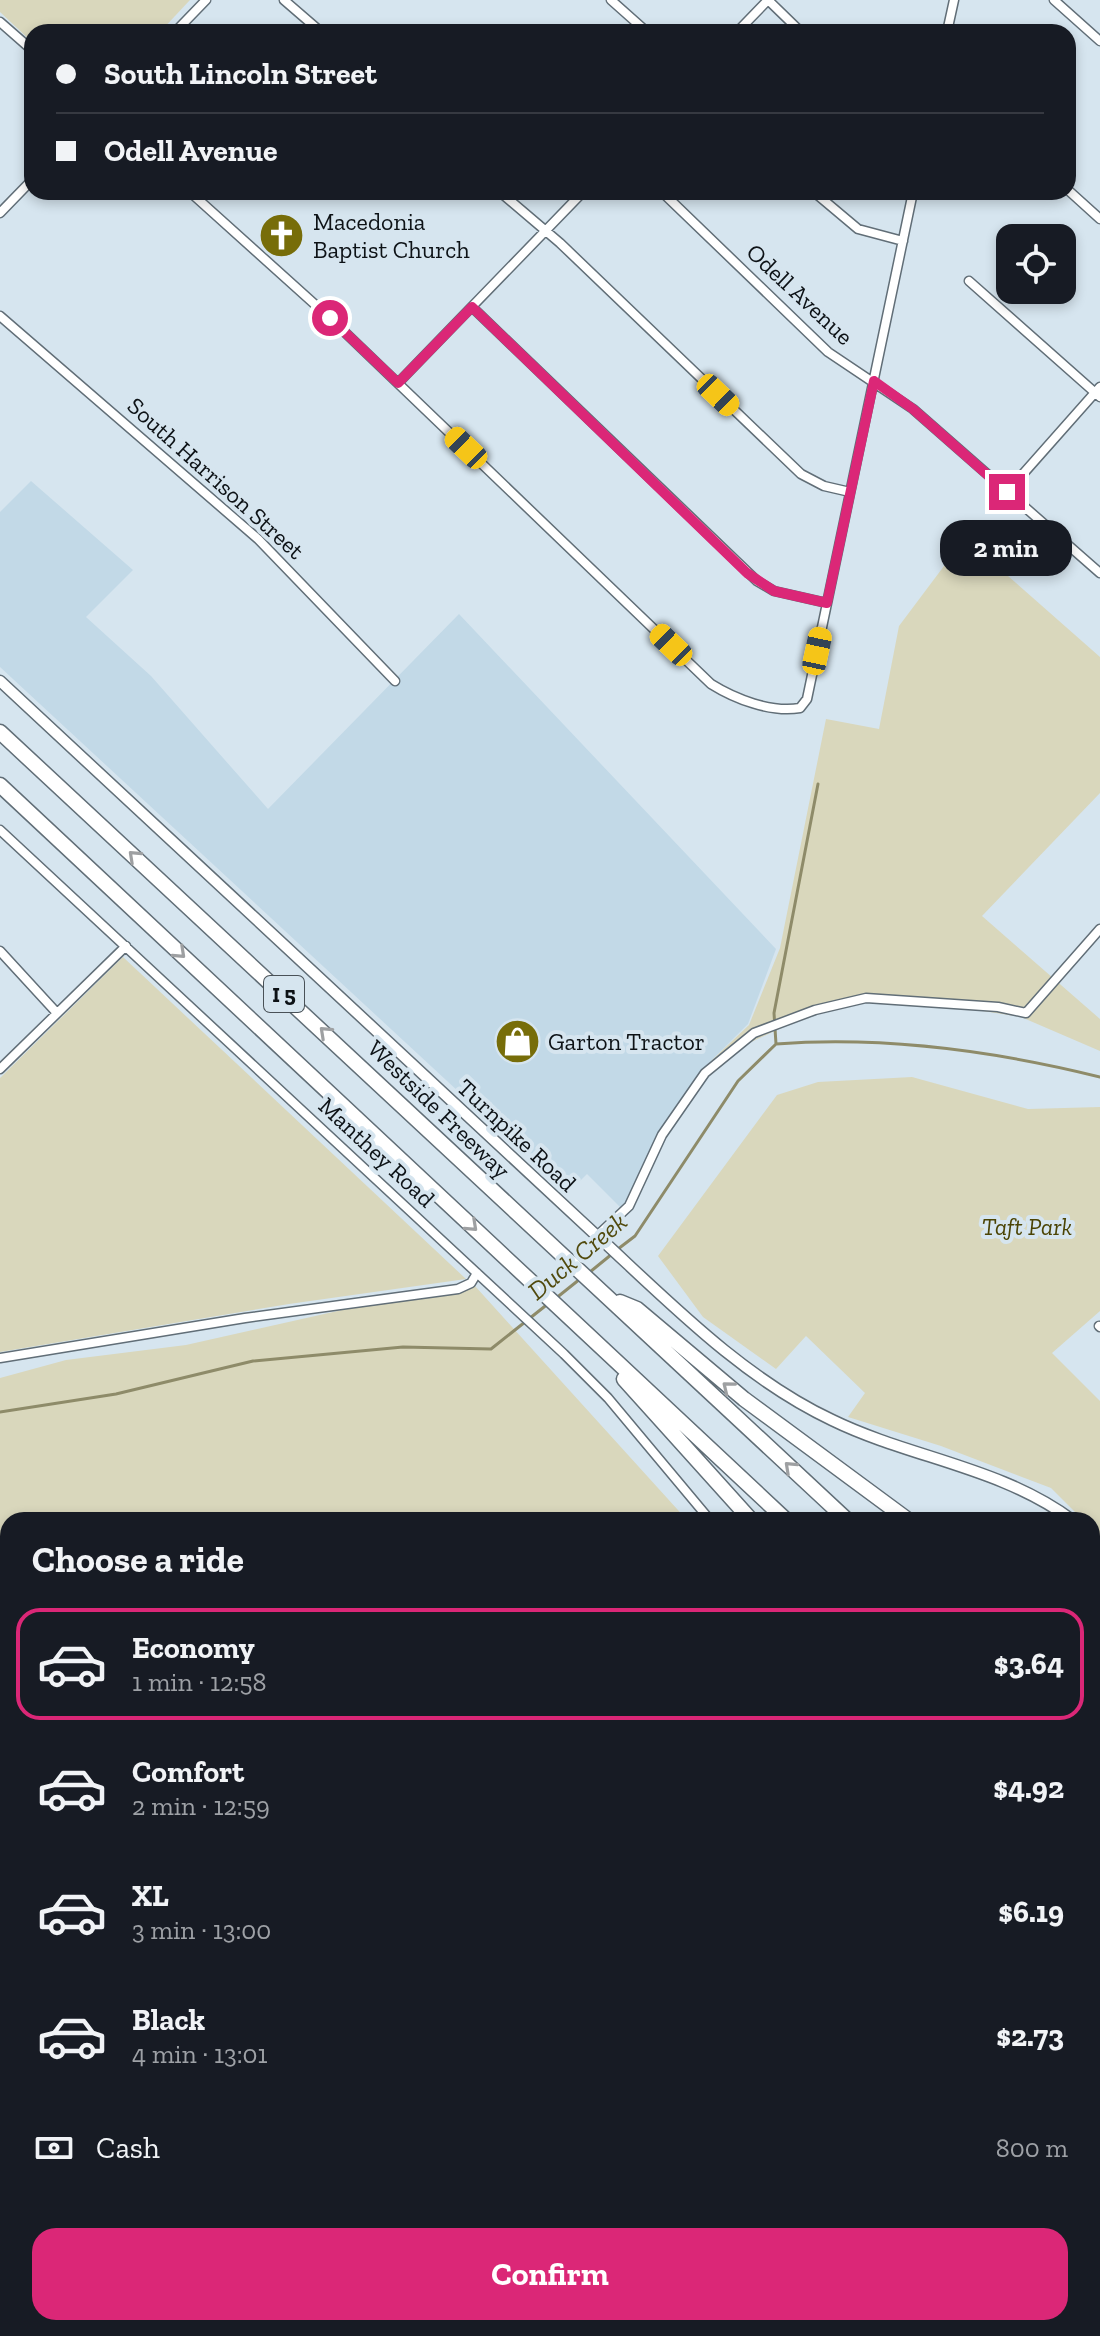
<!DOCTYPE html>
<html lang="en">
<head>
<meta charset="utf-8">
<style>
  :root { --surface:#171b24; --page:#242831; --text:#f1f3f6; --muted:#9ea1a6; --line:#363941; --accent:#db2777 }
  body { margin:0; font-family:"Zilla Slab",serif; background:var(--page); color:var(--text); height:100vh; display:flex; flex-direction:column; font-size:30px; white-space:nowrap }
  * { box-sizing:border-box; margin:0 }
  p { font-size:26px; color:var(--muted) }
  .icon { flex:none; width:44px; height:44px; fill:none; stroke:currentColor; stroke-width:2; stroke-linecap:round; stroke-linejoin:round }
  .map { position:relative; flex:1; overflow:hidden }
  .details { position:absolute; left:0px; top:1512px; width:1100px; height:824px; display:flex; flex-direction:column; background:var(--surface); border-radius:24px 24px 0 0; box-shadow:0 4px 12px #0003 }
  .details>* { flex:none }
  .banner { position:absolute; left:24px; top:24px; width:1052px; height:176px; border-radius:24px; box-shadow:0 4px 12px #0003; display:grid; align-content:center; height:176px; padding:0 32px; background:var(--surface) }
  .tools { position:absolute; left:996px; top:224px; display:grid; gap:16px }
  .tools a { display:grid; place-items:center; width:80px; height:80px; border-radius:16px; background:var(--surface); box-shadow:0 4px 12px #0003; font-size:40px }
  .end { position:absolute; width:36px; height:36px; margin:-18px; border:10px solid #db2777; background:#fff; box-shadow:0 0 0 4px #fff }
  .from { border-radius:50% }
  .bubble { position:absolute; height:56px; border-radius:24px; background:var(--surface); box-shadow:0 4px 12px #0003; font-size:26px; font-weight:700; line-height:56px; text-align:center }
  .car { position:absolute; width:24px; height:48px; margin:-24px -12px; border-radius:10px; box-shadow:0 0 6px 2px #0007; background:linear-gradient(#f5c518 24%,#345 0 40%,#f5c518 0 76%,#345 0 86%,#f5c518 0) }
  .banner b { display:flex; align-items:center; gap:28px; height:76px; font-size:30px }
  .banner b+b { border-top:2px solid var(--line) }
  .banner i { width:20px; height:20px; background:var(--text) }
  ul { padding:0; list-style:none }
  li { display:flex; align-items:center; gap:24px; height:112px; margin:0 16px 12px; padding:0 16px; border:4px solid transparent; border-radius:24px }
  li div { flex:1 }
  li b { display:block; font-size:30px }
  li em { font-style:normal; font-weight:700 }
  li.on { border-color:var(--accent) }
  li>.icon { width:72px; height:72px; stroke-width:1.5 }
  h2 { padding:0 32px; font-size:36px; line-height:96px }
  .pay { display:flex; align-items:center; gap:20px; height:88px; padding:0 32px; font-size:30px }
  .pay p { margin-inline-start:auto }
  .primary-button { display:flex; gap:16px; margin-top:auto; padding:16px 32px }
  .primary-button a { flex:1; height:92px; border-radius:24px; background:var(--accent); color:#fff; font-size:32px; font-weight:700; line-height:92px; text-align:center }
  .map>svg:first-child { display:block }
</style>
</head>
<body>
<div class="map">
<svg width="1100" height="2336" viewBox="0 0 1100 2336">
  <rect width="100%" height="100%" fill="#d6e5ef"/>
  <path fill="#c2d9e7" d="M31 481 133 570 86 617 151 676 268 809 459 614 776 949 748 1024 697 1075 627 1214 587 1174 568 1193 0 667V512Z"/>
  <path fill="#d9d7bc" d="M0 0H190L160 32H32V42L0 12Z
    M965 538 1100 657V793L982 916 1100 1019V1051L1021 1017 906 999 828 1006 711 1061 749 1025 780 948 826 719 879 729 899 626Z
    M123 957 466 1279 289 1304 0 1352V1078Z
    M912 1077 1028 1109 1100 1107V1311L1052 1353 1100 1401V1537L1092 1529V1520H1083L1051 1488 941 1446 848 1417 865 1393 806 1336 776 1369 703 1317 658 1256 777 1095 818 1082Z
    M475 1286 687 1520H8V2270L0 2268V1378L66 1360 186 1345 382 1301Z
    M1092 1913 1100 1916V2207L1092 2198Z
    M913 2328H946L935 2336H902Z"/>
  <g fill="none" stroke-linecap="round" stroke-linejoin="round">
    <path stroke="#8e8b69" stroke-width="3" d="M776 1044 774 1013 818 784
      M618 1249 635 1236 738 1081 776 1044C884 1036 995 1051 1100 1077
      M590 1272 612 1254
      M555 1299 580 1279
      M0 1412 116 1394 253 1361 403 1347 491 1349 549 1303"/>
    <path stroke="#8e8b69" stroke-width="16" d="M1092 1978 1100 1983
      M0 2232 8 2233"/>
    <defs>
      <path id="minor" d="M284 0 321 32
        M611 0 647 32
        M768 0 801 32
        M1054 0 1100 41
        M0 22 32 50
        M175 32 206 0
        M737 32 768 0
        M947 32 954 0
        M1068 190 1100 219
        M190 192 330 318 711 684C735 699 771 713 800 708L807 699 913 192
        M500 192 560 243 801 474 824 486 850 492
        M662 192 828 352 913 409 1100 573
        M814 192 858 229 903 241
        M0 213 32 180
        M969 281 1100 397
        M472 307 757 581 774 591 827 603
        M0 316 258 539 395 681
        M398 383 583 192
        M1007 492 1100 387
        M0 830 564 1354 608 1398 710 1520
        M0 951 56 1012
        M0 1069 126 946
        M600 1238 597 1236 629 1206 662 1135 705 1073 754 1033 815 1010 866 998 998 1007 1026 1013 1100 929
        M1099 1326 1100 1327
        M0 1358 245 1318 458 1289 471 1283 477 1273
        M1092 2327 1100 2331
        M297 2328 304 2336
        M488 2328 498 2336
        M677 2328 691 2336
        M138 2336 161 2328 164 2336
        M510 2336 517 2328
        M640 2336 645 2328
        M1023 2336 1034 2328"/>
      <path id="tertiary" d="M0 681 597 1236
        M603 1241C673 1306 745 1379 832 1420 910 1458 1001 1467 1072 1520
        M1092 1539 1100 1547
        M1092 1609 1100 1603
        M1092 1633 1100 1626
        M1092 2251 1100 2254
        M414 2336 422 2328"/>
      <path id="motorway" d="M0 732 847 1520
        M0 785 786 1520
        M620 1302 637 1309 744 1399 908 1520
        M624 1379 751 1520
        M1092 1690 1100 1700
        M1092 1749 1100 1756
        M1092 1806 1100 1814
        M1092 1854 1100 1860"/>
    </defs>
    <use href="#minor" stroke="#616e77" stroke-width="11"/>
    <use href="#tertiary" stroke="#616e77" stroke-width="13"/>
    <use href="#motorway" stroke="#616e77" stroke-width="17"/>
    <use href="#minor" stroke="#fff" stroke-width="8"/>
    <use href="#tertiary" stroke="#fff" stroke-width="10"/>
    <use href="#motorway" stroke="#fff" stroke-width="14"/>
  </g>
  <defs><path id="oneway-chevron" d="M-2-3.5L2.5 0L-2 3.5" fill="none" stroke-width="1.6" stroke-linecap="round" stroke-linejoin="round" transform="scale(2)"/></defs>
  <g stroke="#9ea0a2">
    <use href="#oneway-chevron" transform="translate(134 856) rotate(-137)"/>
    <use href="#oneway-chevron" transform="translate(180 953) rotate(43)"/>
    <use href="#oneway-chevron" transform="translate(325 1032) rotate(-137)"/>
    <use href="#oneway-chevron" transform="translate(472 1226) rotate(43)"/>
    <use href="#oneway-chevron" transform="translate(728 1387) rotate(-141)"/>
    <use href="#oneway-chevron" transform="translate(790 1467) rotate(-137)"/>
  </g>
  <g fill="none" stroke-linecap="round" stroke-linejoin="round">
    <path stroke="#db2777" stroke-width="10" d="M330 318 398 383 472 307 747 573 774 591 827 603 874 381 913 409 1007 492"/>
  </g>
  <defs>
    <symbol id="church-disc" viewBox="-11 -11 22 22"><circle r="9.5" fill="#776d09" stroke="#d6e5ef"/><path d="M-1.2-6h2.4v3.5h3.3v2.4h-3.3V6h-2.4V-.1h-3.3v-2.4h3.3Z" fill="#fff"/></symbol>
    <symbol id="shop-disc" viewBox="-11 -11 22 22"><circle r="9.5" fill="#776d09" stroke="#d6e5ef"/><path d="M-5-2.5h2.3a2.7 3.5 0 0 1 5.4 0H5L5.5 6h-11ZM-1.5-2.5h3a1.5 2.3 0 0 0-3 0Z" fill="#fff"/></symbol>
  </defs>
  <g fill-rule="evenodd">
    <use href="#church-disc" x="256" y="210" width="51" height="51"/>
    <use href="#shop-disc" x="492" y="1016" width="51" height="51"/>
  </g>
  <g text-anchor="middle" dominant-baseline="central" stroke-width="8" stroke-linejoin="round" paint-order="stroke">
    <rect fill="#d6e5ef" stroke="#495157" stroke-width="2" x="264" y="976" width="40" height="36" rx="6"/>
    <g font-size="22" font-weight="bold" fill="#0d1216">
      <text x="284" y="994">I 5</text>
    </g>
    <g font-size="24" fill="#0d1216" stroke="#d6e5ef" text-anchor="start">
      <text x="313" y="221">Macedonia<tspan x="313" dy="28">Baptist Church</tspan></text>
      <text x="548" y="1041">Garton Tractor</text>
    </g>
    <g font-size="24" fill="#0d1216" stroke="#d6e5ef">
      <text transform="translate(800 294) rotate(43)">Odell Avenue</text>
      <text transform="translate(216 478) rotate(42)">South Harrison Street</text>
      <text transform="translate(439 1109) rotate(44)">Westside Freeway</text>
      <text transform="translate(517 1135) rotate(43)">Turnpike Road</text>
      <text transform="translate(377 1152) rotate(43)">Manthey Road</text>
    </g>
    <g font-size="24" font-style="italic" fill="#4b4404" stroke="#d6e5ef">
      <text x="1027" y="1226">Taft Park</text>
    </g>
    <g font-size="26" font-style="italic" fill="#514a0d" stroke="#d6e5ef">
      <text transform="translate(577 1256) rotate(-40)">Duck Creek</text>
    </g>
  </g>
</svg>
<div class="tools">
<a><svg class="icon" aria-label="locate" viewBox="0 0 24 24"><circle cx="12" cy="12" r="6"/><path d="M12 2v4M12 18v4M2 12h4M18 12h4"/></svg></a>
</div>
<i class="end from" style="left:330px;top:318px"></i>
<i class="end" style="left:1007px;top:492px"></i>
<div class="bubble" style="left:940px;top:520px;width:132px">2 min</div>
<i class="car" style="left:718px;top:395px;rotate:134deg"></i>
<i class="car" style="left:466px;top:448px;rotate:314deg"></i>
<i class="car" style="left:671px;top:645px;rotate:314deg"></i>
<i class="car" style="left:817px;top:651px;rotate:12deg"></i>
<div class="banner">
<b><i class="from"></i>South Lincoln Street</b>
<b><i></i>Odell Avenue</b>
</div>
<section class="details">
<h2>Choose a ride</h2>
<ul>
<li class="on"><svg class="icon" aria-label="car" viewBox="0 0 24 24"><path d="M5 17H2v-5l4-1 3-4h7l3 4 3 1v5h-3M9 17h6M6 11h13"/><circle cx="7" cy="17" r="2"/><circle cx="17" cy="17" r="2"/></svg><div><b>Economy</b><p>1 min · 12:58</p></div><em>$3.64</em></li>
<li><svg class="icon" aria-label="car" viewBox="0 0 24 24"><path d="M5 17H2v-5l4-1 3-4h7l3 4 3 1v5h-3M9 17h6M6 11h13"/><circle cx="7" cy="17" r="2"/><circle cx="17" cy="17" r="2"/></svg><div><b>Comfort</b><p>2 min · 12:59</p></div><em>$4.92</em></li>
<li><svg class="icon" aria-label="car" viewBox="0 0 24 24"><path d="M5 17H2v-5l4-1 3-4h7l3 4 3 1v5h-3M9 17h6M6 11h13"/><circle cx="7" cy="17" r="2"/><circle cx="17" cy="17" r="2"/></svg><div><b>XL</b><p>3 min · 13:00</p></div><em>$6.19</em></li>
<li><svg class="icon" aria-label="car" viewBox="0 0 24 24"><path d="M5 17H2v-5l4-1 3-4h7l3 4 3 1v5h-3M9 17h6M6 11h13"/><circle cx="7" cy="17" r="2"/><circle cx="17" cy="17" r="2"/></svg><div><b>Black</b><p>4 min · 13:01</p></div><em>$2.73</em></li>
</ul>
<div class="pay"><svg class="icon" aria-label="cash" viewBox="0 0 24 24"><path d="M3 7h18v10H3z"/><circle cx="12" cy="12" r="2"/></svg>Cash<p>800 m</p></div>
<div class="primary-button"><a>Confirm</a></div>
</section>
</div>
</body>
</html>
